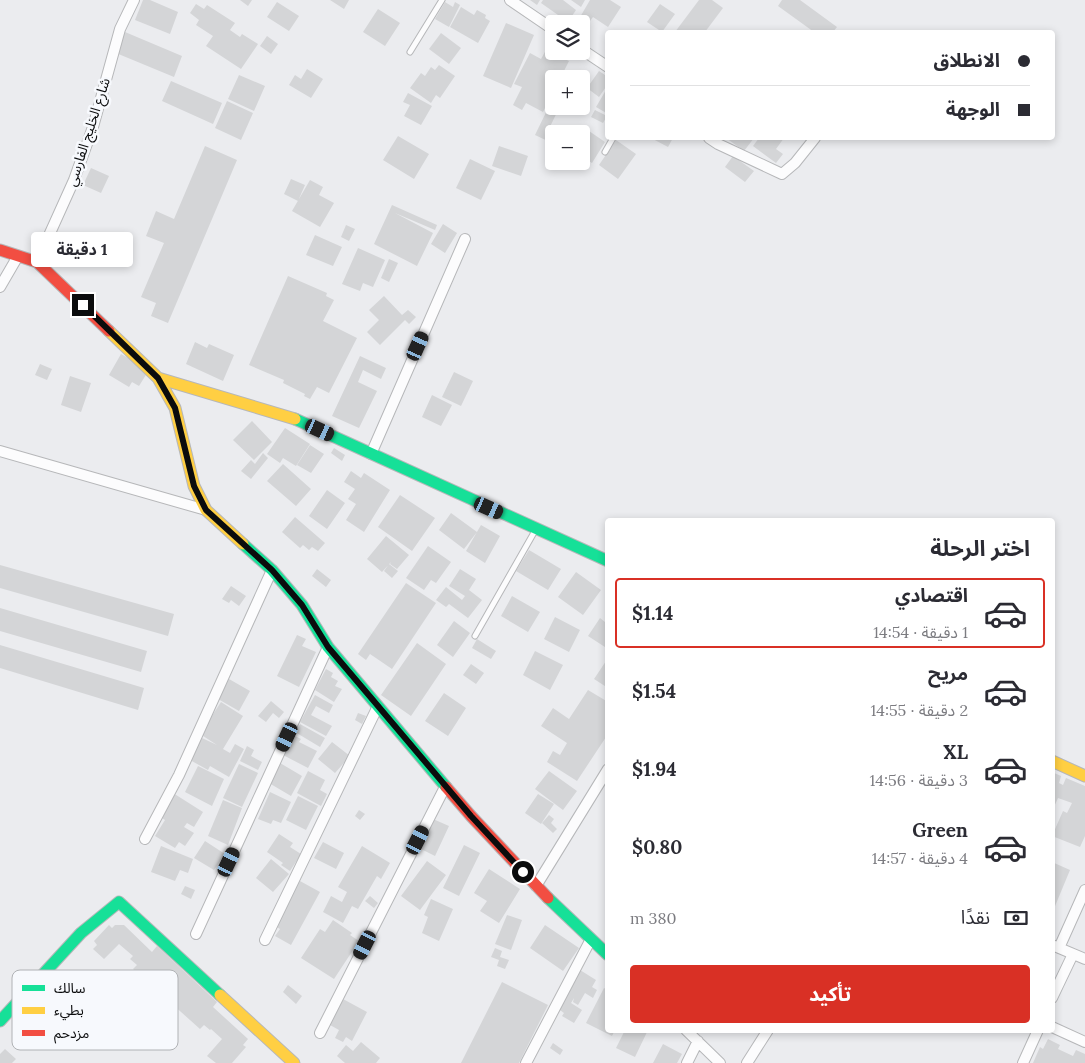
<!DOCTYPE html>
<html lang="ar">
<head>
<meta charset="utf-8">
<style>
  :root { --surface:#fff; --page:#f7f7f7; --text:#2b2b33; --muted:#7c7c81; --line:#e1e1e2; --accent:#d93025 }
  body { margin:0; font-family:Lora,"Noto Sans Arabic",serif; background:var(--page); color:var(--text); direction:rtl; height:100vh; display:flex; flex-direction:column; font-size:19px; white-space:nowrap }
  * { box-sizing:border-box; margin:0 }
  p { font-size:16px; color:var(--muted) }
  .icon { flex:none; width:28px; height:28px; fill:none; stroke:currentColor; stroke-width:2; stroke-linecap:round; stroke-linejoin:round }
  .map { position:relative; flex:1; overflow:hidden; direction:ltr }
  .drawer { position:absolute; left:605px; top:518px; width:450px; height:515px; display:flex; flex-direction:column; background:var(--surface); border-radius:5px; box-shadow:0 2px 8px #0003; direction:rtl }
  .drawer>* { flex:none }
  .banner { position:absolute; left:605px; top:30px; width:450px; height:110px; border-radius:5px; box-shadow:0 2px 8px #0003; direction:rtl; display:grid; align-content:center; height:110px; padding:0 25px; background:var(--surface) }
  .buttons { position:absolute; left:545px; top:15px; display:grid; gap:10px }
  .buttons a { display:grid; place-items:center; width:45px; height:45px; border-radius:5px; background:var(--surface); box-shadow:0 2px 8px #0003; font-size:25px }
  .end { position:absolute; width:22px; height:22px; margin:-11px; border:6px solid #0b0c0d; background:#fff; box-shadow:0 0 0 2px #fff }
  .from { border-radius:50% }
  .bubble { position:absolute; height:35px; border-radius:5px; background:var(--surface); box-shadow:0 2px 8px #0003; font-size:16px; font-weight:700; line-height:35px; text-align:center; direction:rtl }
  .car { position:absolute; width:15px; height:30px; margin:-15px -8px; border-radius:6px; box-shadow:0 0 4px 1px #0007; background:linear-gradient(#222 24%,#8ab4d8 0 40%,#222 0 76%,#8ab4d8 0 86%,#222 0) }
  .banner b { display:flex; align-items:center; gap:18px; height:48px; font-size:19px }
  .banner b+b { border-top:1px solid var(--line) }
  .banner i { width:12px; height:12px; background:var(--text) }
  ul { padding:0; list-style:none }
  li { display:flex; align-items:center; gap:15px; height:70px; margin:0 10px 8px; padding:0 15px; border:2px solid transparent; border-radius:5px }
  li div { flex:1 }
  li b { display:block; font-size:19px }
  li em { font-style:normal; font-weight:700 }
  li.active { border-color:var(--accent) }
  li>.icon { width:45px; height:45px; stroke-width:1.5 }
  h2 { padding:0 25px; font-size:22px; line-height:60px }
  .pay { display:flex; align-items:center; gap:12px; height:55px; padding:0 25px; font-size:19px }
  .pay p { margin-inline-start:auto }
  .button { display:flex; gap:10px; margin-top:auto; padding:10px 25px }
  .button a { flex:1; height:58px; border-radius:5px; background:var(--accent); color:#fff; font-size:20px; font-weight:700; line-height:58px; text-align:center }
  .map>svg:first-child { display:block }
</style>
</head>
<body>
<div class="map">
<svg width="1085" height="1063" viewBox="0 0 1085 1063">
  <rect width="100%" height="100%" fill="#ebecef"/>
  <path fill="#d4d5d7" d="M143 0H150L178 12 170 34 135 20Z
    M240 0H252L248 6Z
    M330 0H349L344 9Z
    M530 0H540L537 5Z
    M543 0H563L576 10 568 22 541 3Z
    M571 0H585L581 7Z
    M590 0H610L621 7 608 27 593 17 581 33V24H576Z
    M699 0H712L723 8 705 32H675Z
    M782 0H800L837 27 833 32H814L778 6Z
    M277 2 299 16 289 31 267 17Z
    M445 2 453 7 455 2 460 5 449 27 435 19Z
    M196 4 204 9 207 5 235 23 230 30 240 37 242 34 258 44 241 69 206 46 213 36 196 25 199 20 190 13Z
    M660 4 675 14 662 32 647 22Z
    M461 7 474 15 477 10 486 15 485 18 490 21 478 43 450 27Z
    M378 9 400 23 385 46 363 32Z
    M506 23 534 35 511 88 483 76Z
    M125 32 182 56 174 77 116 53Z
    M441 33 461 48 449 64 429 49Z
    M267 36 278 44 271 54 260 46Z
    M546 50 569 61 560 79H554V90L543 112 526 103 522 110 513 105 522 87 514 84 530 53 541 59Z
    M439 65 455 76 440 98 436 95 431 103 410 88 421 73 425 76 431 67 435 70Z
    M307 69 323 79 311 98 289 85 295 75 301 79Z
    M599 71 608 77V84L599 97 587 88Z
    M239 75 265 86 254 111 228 99Z
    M171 81 222 103 213 124 162 101Z
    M606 90 608 91V114L596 107Z
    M408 93 432 106 421 125 404 116 410 105 403 102Z
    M554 96V106H560L548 131 554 133V144L535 135Z
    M227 101 253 113 241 140 215 128Z
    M595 110 607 116 603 123 591 117Z
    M589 131 605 142 592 163 581 156V143Z
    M398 136 429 154 414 179 383 160Z
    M651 138H673L668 147Z
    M726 138H754L744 151Z
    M759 138H784L776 149 783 154 776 163 753 146Z
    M616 140 636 154 618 179 599 165Z
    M205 146 237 160 168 323 151 316 156 303 141 297 164 243 146 236 156 211 174 219Z
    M499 146 528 156 521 176 492 166Z
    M733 156 754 171 745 182 725 167Z
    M470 159 495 171 481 200 456 188Z
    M91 168 109 176 101 193 83 185Z
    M291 179 305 185 298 201 284 194Z
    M310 180 323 187 319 195 334 203 320 227 292 211Z
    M392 205 437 225 435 230 395 213 433 233 417 266 374 244Z
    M443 224 457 233 445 253 431 244Z
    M346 225 355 229 349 241 341 237Z
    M315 235 342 247 333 266 306 255Z
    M358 248 385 260 373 287 363 283 360 291 342 284Z
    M389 259 398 263 389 282 381 278Z
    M288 276 327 293 326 296 334 300 323 321 357 338 329 393 317 387 310 399 304 396 305 394 283 383 284 380 249 365Z
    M384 296 402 315 408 310 416 317 409 324 405 320 380 345 367 332 379 320 369 310Z
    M195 342 207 348 209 344 234 355 223 381 186 364Z
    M121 354 149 370 139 386 132 382 129 387 109 375Z
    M360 356 386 368 381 379 363 370 358 382 377 391 359 428 332 416Z
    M40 364 52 369 47 380 35 375Z
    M454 372 473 381 461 406 442 397Z
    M70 376 91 383 81 412 61 405Z
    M432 395 452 405 441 426 422 417Z
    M252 421 272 442 254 460 233 440Z
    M285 428 310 444 296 466 283 458 280 463 267 454Z
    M310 445 324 454 311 473 297 465Z
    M334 448 345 455 342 461 331 453Z
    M263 453 268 458 251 479 241 471 251 460 255 464Z
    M283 464 311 489 296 506 267 481Z
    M351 471 361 478 364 473 390 490 364 532 346 520 356 504 348 499 355 489 344 482Z
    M327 490 345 503 327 529 309 516Z
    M400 495 435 518 412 551 378 527Z
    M451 513 477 532 464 549 439 530Z
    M295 517 325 543 318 551 312 547 309 550 303 545 300 548 282 532Z
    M481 525 500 536 485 563 466 551Z
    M386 536 409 555 397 569 390 564 391 562 382 572 367 559Z
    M428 546 451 562 436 583 431 580 424 590 406 578Z
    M529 550 561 569 548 590 516 571Z
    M389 564 398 571 392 578 384 571Z
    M0 565 174 614 168 636 0 588Z
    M317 569 331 580 326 587 312 576Z
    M460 569 476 579 469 590 482 600 468 618 449 604 446 607 436 600 446 587 462 600 465 596 449 586Z
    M576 572 601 590 583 615 558 597Z
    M406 583 436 603 392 669 370 654 366 660 358 654Z
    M231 586 246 596 239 606 231 600 229 603 222 599Z
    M512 596 540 612 528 632 501 616Z
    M0 608 147 651 141 672 0 631Z
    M555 617 580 630 569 652 544 639Z
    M600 618 605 622 608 619V649L588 636Z
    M454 621 470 633 453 657 437 645Z
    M297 635 306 639 302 646 316 652 299 687 277 676Z
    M477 639 496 651 491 659 472 648Z
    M417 643 446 664 411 716 381 695Z
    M0 645 144 688 138 710 0 668Z
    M535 651 563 665 550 690 523 675Z
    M608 658V688L594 679Z
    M471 664 484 673 476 684 463 675Z
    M326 669 333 673 331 677 338 681 335 686 342 689 334 702 315 690Z
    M229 679 250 691 239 711 218 699Z
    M588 690 608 702V734L577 781 547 762 553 751 560 755 567 743 541 726 553 708 569 719Z
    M444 693 466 708 448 736 425 721Z
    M315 695 333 705 329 713 316 706 311 715 332 726 326 736 300 722Z
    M271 701 284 712 279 718 273 713 266 722 258 716Z
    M221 702 243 716 223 749 230 753 235 744 244 749 229 777 210 766 208 770 190 760 202 738 217 745 200 734Z
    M358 713 366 716 362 724 355 720Z
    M300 724 325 738 320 747 295 732Z
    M293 735 301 739 299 742 317 751 308 768 283 755Z
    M332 742 350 756 335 773 318 759Z
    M247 746 254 750 251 756 262 762 258 770 240 761Z
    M280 763 302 776 291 796 269 783Z
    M239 764 258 773 242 807 223 798Z
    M198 766 224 779 212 806 185 792Z
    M308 771 325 780 320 790 327 794 321 806 297 793Z
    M549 771 577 791 563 810 535 789Z
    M1052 772 1061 776 1059 783 1063 785 1066 778 1085 786V836L1080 847 1052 836 1063 811 1067 813 1072 803 1058 798 1054 807 1052 806Z
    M270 792 291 802 281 823 273 820 271 824 258 819Z
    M173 793 203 812 194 827 187 823 184 827 194 833 185 846 179 842 175 848 155 836 165 820 159 816Z
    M538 794 554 804 541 824 525 813Z
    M298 796 318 806 306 830 286 820Z
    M223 800 242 808 228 845 208 836Z
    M359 810 365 814 360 820 355 816Z
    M549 815 554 819 551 823 557 829 553 833 542 823Z
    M433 819 449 826 435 856 417 847Z
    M279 834 293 843 290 847 301 854 290 871 281 865 283 863 267 852Z
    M205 841 225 854 214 870 194 858Z
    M323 842 344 853 336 869 314 858Z
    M464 845 480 853 459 896 443 888Z
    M161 846 193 859 188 873 180 870 175 881 151 872Z
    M362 846 390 863 381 879 377 876 358 909 352 906 343 923 323 912 331 896 342 902 347 892 338 887Z
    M271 859 289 874 273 892 256 878Z
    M427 861 446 875 420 910 401 896Z
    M1052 862 1070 870 1053 911H1052Z
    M489 869 520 889 499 923 480 911 487 901 474 893Z
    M300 881 320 892 291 945 275 936 280 929 275 926Z
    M185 886 195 890 191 899 181 894Z
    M370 896 378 903 374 908 365 901Z
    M431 899 453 909 439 941 422 933 428 917 424 915Z
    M507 915 522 920 511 950 495 944Z
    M333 920 352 933 350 935 359 941 334 979 301 958 320 929 325 932Z
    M109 925 112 928 115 925H124L152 952 157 946 217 1002 213 1007 248 1039 243 1045 246 1047 232 1063H216L207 1056 222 1039 211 1029 210 1030 204 1025 200 1029 171 1003 177 997 167 988 161 995 133 969 137 965 130 959 133 956 119 944 104 959 93 949 97 945 94 941Z
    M545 925 579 948 563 971 530 948Z
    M495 948 502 951 500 957 509 960 505 969 497 966 499 960 491 957Z
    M580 970 596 980 592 987 597 990 593 998 585 993 578 1005 573 1002 574 998 571 1003 582 1010 574 1023 562 1016 564 1013 557 1008Z
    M502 982 548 1005 519 1063H461Z
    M288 985 302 996 296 1004 283 992Z
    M604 988 608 990V1030H615L612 1036 586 1023Z
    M343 999 367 1012 352 1041 346 1037 343 1042 335 1038 339 1030 330 1025Z
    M625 1030H648L635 1057 616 1048Z
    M1048 1039 1060 1045 1058 1049 1073 1056 1076 1050 1085 1054V1063H1033L1040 1047 1043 1049Z
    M361 1042 380 1058 376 1063H345L337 1056 346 1045 353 1051Z
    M553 1043 563 1050 560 1055 550 1048Z
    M663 1044 682 1054 677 1063H653Z
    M5 1049 16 1059 12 1063H0V1054Z"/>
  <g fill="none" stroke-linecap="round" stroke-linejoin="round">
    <defs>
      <path id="lane" d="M410 52 442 0
        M605 152 613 138
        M475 636 536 529"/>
      <path id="street" d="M510 0 554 30
        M581 49 608 67
        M709 138 718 144 782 174 795 163 815 138
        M37 262 74 180 93 127 120 29 134 0
        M0 287 18 256
        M0 451 206 510
        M371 454 465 239
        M145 839 179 775 272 570
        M536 886 608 769
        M196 934 328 647
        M265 940 378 706
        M1052 945 1085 959
        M1059 948 1085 890
        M1052 998 1073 954
        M1052 1027 1085 1042
        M686 1030 720 1063
        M320 1033 445 787
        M526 1063 591 939
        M687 1063 698 1041
        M747 1063 768 1030
        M1023 1063 1038 1030"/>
      <path id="fast" d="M295 419 608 561
        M243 544 272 570 302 605 328 647 446 787
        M548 898 608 955
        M0 1021 81 933 119 902 220 995"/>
      <path id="slow" d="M109 331 158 378 295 419
        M158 378 175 408 194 486 206 510 243 544
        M1052 761 1085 776
        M220 995 294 1063"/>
      <path id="jam" d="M0 250 37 262 109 331
        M446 787 471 816 548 898"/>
    </defs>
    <use href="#lane" stroke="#b6b7b9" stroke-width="7"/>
    <use href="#street" stroke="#b6b7b9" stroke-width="12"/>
    <use href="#fast" stroke="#b6b7b9" stroke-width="13"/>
    <use href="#slow" stroke="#b6b7b9" stroke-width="13"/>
    <use href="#jam" stroke="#b6b7b9" stroke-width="13"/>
    <use href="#lane" stroke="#fcfcfd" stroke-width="5"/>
    <use href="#street" stroke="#fcfcfd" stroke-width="10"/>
    <use href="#fast" stroke="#16e098" stroke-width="11"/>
    <use href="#slow" stroke="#ffcf43" stroke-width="11"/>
    <use href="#jam" stroke="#f24e42" stroke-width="11"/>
  </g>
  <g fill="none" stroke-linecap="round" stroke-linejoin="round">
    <path stroke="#0b0c0d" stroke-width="6" d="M83 305 158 378 175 408 194 486 206 510 272 570 302 605 328 647 378 706 471 816 523 872"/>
  </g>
  <g text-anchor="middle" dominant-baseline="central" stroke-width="5" stroke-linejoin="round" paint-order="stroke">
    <g font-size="14" fill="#0b0c0d" stroke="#f7f9fd">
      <text transform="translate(88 132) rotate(-72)">شارع الخليج الفارسي</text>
    </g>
  </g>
  <rect x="12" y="970" width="166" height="80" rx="8" fill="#f7f9fd" stroke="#b0b2b5" stroke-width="1"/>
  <rect x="22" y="985" width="23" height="6" fill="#16e098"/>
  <rect x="22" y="1007" width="23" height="7" fill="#ffcf43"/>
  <rect x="22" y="1030" width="23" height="6" fill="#f24e42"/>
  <g font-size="14" fill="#0b0c0d">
    <text x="54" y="993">سالك</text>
    <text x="54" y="1015">بطيء</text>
    <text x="54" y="1038">مزدحم</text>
  </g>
</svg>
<div class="buttons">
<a><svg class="icon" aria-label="layers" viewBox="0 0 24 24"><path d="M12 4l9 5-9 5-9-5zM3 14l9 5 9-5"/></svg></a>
<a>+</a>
<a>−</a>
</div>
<i class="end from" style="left:523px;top:872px"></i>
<i class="end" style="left:83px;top:305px"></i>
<div class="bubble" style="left:31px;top:232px;width:102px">1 دقيقة</div>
<i class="car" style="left:418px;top:346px;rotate:24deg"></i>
<i class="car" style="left:320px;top:430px;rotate:115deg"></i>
<i class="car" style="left:489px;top:508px;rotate:114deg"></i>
<i class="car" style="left:287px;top:737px;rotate:205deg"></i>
<i class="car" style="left:418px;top:840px;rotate:27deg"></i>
<i class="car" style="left:229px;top:862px;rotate:25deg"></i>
<i class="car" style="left:365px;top:945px;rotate:207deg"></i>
<div class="banner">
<b><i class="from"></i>الانطلاق</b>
<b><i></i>الوجهة</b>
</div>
<section class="drawer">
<h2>اختر الرحلة</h2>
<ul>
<li class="active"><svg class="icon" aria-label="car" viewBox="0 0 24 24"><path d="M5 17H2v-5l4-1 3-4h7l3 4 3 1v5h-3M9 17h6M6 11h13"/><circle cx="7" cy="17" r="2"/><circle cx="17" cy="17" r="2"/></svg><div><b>اقتصادي</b><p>1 دقيقة · 14:54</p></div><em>$1.14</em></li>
<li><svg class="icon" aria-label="car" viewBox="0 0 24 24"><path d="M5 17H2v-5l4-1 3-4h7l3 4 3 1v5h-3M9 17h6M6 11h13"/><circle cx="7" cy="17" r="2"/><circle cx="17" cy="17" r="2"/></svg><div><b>مريح</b><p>2 دقيقة · 14:55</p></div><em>$1.54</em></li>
<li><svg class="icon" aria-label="car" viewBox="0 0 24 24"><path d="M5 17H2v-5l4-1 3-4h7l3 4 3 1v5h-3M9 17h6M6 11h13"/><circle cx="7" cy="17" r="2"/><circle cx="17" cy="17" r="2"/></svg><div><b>XL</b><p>3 دقيقة · 14:56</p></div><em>$1.94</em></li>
<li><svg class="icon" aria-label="car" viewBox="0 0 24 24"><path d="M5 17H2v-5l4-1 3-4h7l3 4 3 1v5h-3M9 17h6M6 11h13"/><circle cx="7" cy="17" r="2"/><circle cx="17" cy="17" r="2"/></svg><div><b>Green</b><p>4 دقيقة · 14:57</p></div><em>$0.80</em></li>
</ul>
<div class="pay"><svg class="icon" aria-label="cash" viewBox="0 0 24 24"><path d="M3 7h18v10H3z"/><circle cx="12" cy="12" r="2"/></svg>نقدًا<p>380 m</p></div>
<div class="button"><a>تأكيد</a></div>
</section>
</div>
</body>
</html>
